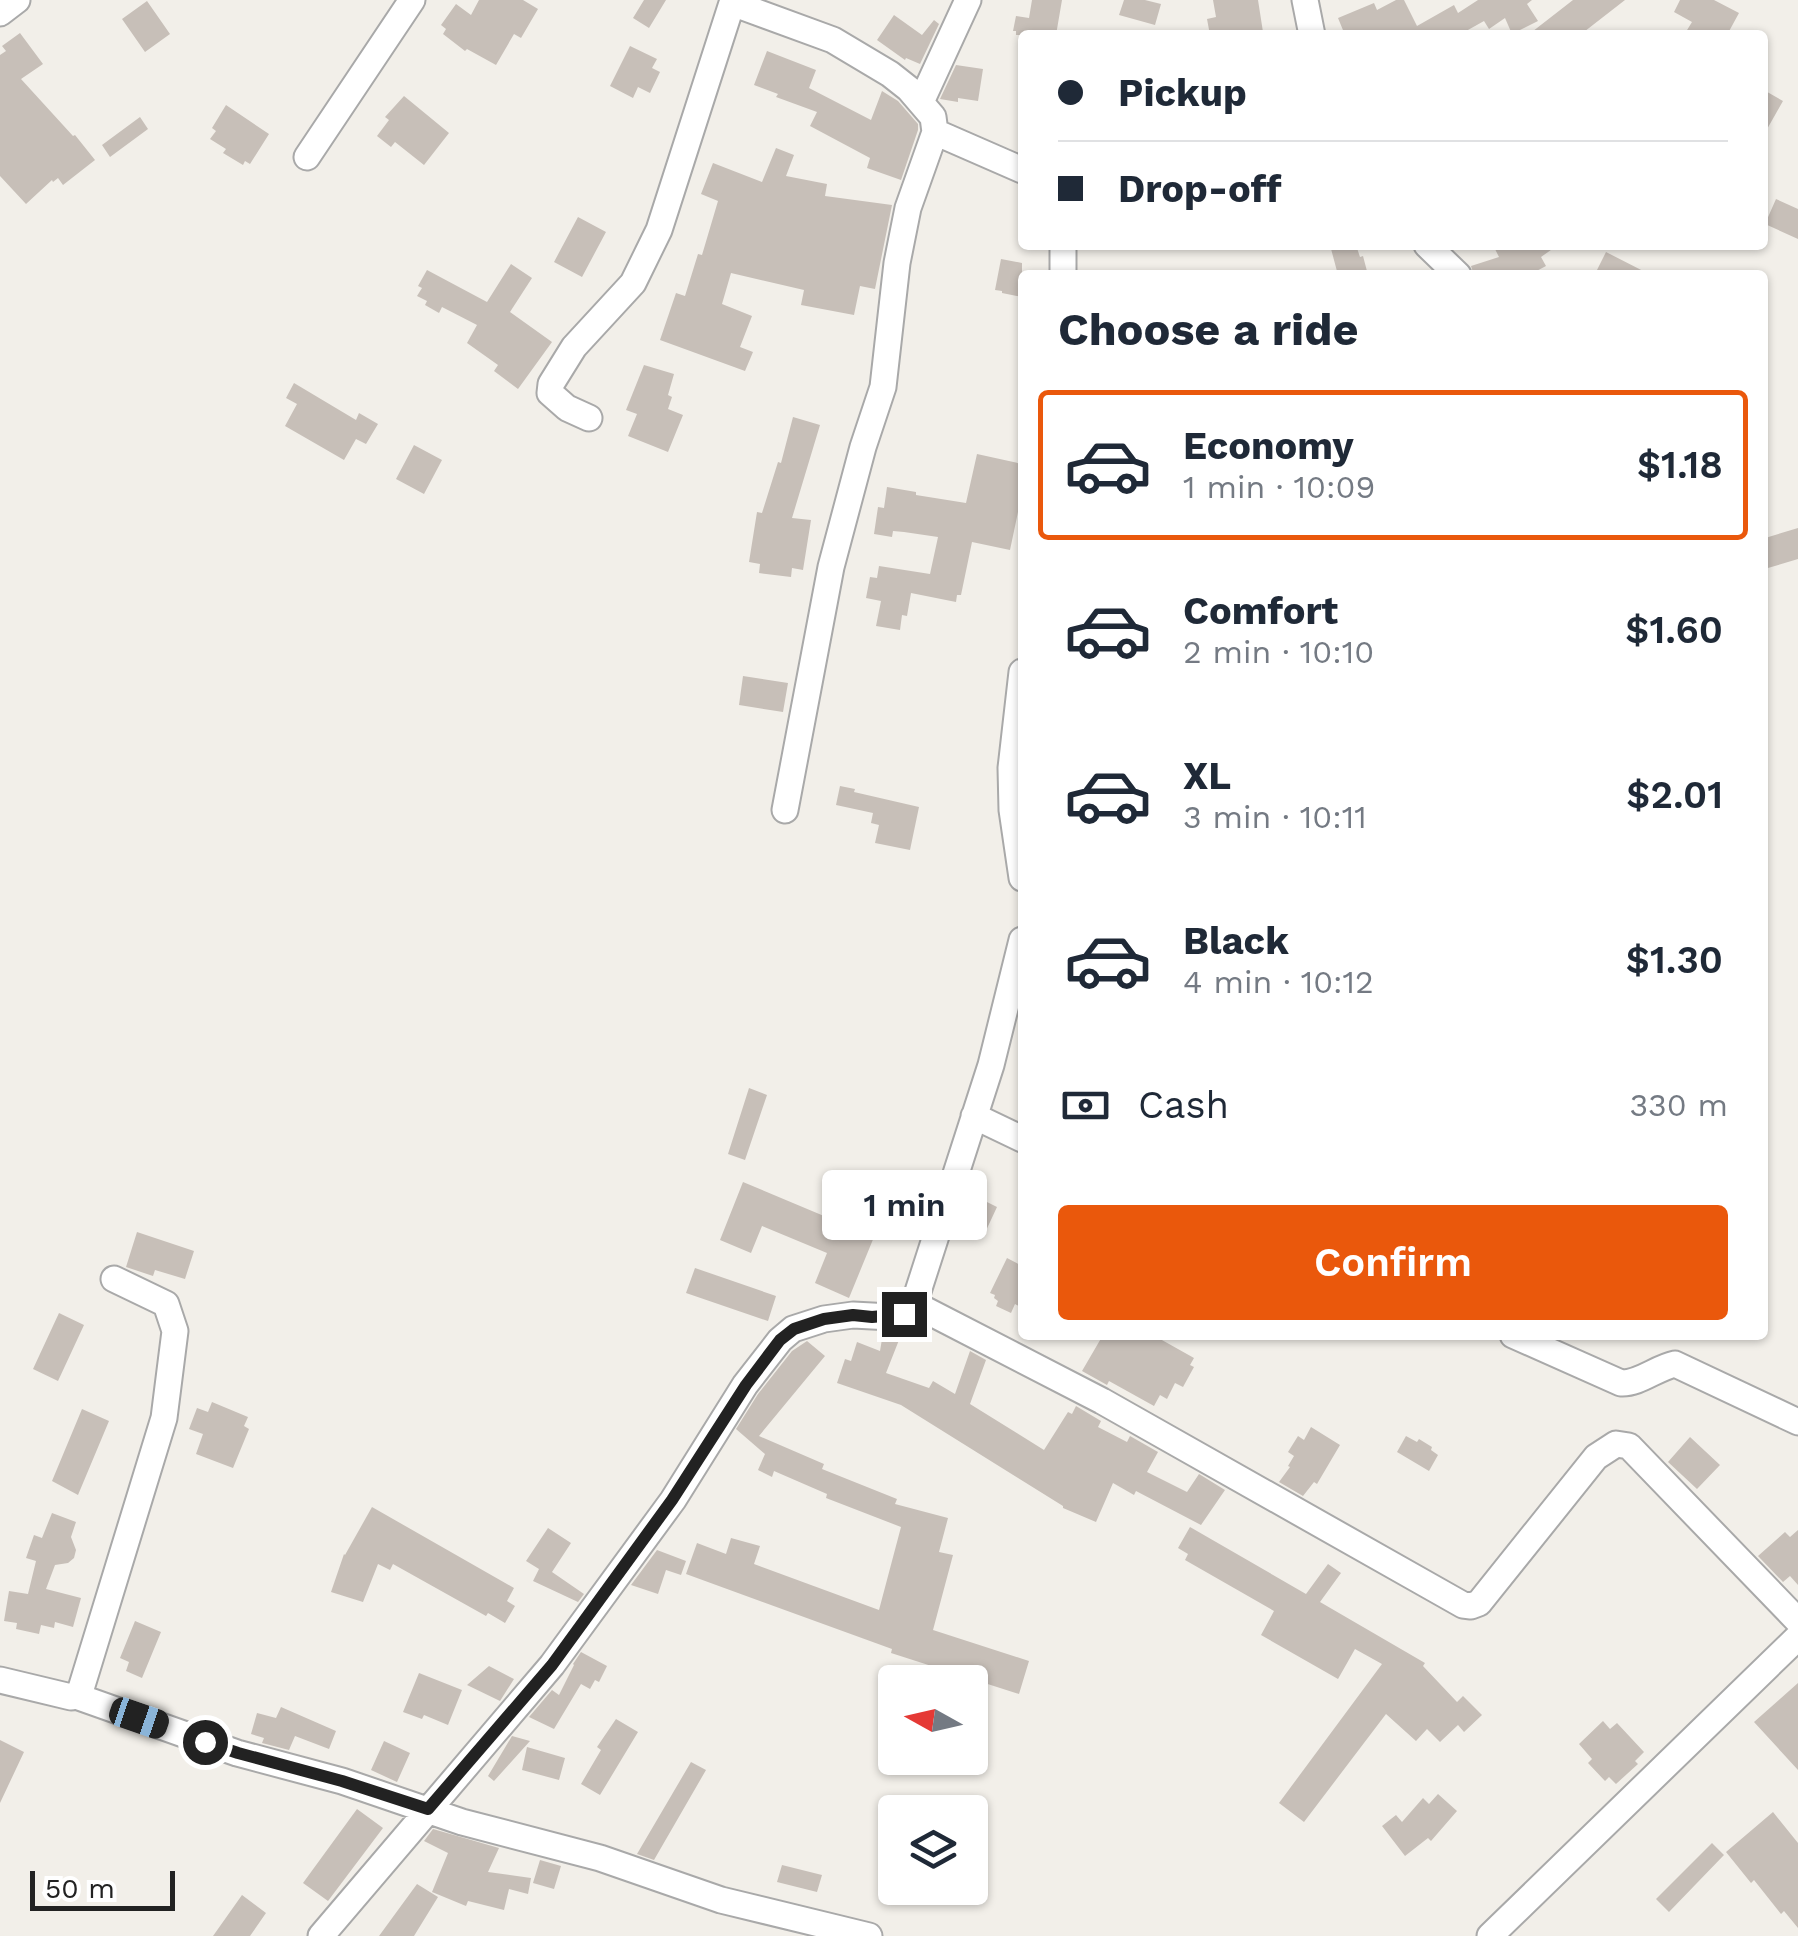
<!DOCTYPE html>
<html lang="en">
<head>
<meta charset="utf-8">
<style>
  :root { --surface:#fff; --page:#f6f6f7; --text:#1f2937; --muted:#747a83; --line:#e0e1e3; --accent:#ea580c }
  body { margin:0; font-family:"Work Sans",sans-serif; background:var(--page); color:var(--text); height:100vh; display:flex; flex-direction:column; font-size:38px; white-space:nowrap }
  * { box-sizing:border-box; margin:0 }
  p { font-size:32px; color:var(--muted) }
  .icon { flex:none; width:55px; height:55px; fill:none; stroke:currentColor; stroke-width:2; stroke-linecap:round; stroke-linejoin:round }
  .map { position:relative; flex:1; overflow:hidden }
  .panel { position:absolute; left:1018px; top:270px; width:750px; height:1070px; display:flex; flex-direction:column; background:var(--surface); border-radius:10px; box-shadow:0 2px 8px #0004 }
  .panel>* { flex:none }
  .hud { position:absolute; left:1018px; top:30px; width:750px; height:220px; border-radius:10px; box-shadow:0 2px 8px #0004; display:grid; align-content:center; height:220px; padding:0 40px; background:var(--surface) }
  .needle { width:65px; rotate:278deg }
  .tools { position:absolute; left:878px; top:1665px; display:grid; gap:20px }
  .tools a { display:grid; place-items:center; width:110px; height:110px; border-radius:10px; background:var(--surface); box-shadow:0 2px 8px #0004; font-size:50px }
  .scale { position:absolute; left:30px; bottom:25px; width:145px; box-sizing:border-box; padding-left:10px; border:5px solid #222; border-top:0; font-size:28px; line-height:35px; white-space:nowrap; color:#222; -webkit-text-stroke:8px #fff; paint-order:stroke }
  .end { position:absolute; width:45px; height:45px; margin:-22px; border:12px solid #222; background:#fff; box-shadow:0 0 0 5px #fff }
  .from { border-radius:50% }
  .bubble { position:absolute; height:70px; border-radius:10px; background:var(--surface); box-shadow:0 2px 8px #0004; font-size:32px; font-weight:600; line-height:70px; text-align:center }
  .car { position:absolute; width:30px; height:60px; margin:-30px -15px; border-radius:12px; box-shadow:0 0 8px 2px #0007; background:linear-gradient(#222 24%,#8ab4d8 0 40%,#222 0 76%,#8ab4d8 0 86%,#222 0) }
  .hud b { display:flex; align-items:center; gap:35px; height:95px; font-size:38px }
  .hud b+b { border-top:2px solid var(--line) }
  .hud i { width:25px; height:25px; background:var(--text) }
  ul { padding:0; list-style:none }
  li { display:flex; align-items:center; gap:30px; height:150px; margin:0 20px 15px; padding:0 20px; border:5px solid transparent; border-radius:10px }
  li div { flex:1 }
  li b { display:block; font-size:38px }
  li em { font-style:normal; font-weight:600 }
  li.on { border-color:var(--accent) }
  li>.icon { width:90px; height:90px; stroke-width:1.5 }
  h2 { padding:0 40px; font-size:45px; line-height:120px }
  .pay { display:flex; align-items:center; gap:25px; height:110px; padding:0 40px; font-size:38px }
  .pay p { margin-inline-start:auto }
  .cta { display:flex; gap:20px; margin-top:auto; padding:20px 40px }
  .cta a { flex:1; height:115px; border-radius:10px; background:var(--accent); color:#fff; font-size:40px; font-weight:600; line-height:115px; text-align:center }
  .map>svg:first-child { display:block }
</style>
</head>
<body>
<div class="map">
<svg width="1798" height="1936" viewBox="0 0 1798 1936">
  <rect width="100%" height="100%" fill="#f2efe9"/>
  <path fill="#c7bfb8" d="M479 0H523L538 9 521 38 514 34 496 65 467 49 465 51 443 34 446 29 441 25 456 4 471 15Z
    M644 0H666L649 28 633 18Z
    M1032 0H1062L1056 35H1016V31H1013L1016 16 1029 18Z
    M1124 0H1145L1161 4 1155 25 1119 15Z
    M1213 0H1258L1263 32 1210 35 1207 19 1216 17Z
    M1396 0H1404L1417 26 1454 5 1458 13 1478 0H1532L1527 4 1538 21 1512 34 1505 18 1489 29 1484 21 1459 35H1345L1338 18 1374 3 1377 10Z
    M1573 0H1625L1580 35H1528Z
    M1680 0H1714L1739 13 1727 35H1684L1692 22 1674 12Z
    M147 1 170 34 145 52 122 19Z
    M894 15 922 35 934 20 939 24 920 64 906 58 905 60 877 40Z
    M20 33 43 64 21 79 73 136 75 135 95 160 63 185 58 178 53 182 52 180 26 204 0 176V55L6 51 2 46Z
    M630 46 657 59 652 68 660 72 650 93 638 87 633 98 610 86Z
    M767 51 816 70 809 88 871 120 882 91 898 101 918 124V130L901 180 867 168 870 158 810 126 817 112 776 97 778 94 754 85Z
    M956 65 983 69 978 101 958 98V102L940 99Z
    M1762 89 1783 101 1762 138Z
    M404 96 449 133 424 165 395 142 391 147 377 136 389 120 385 117Z
    M226 105 269 134 250 164 245 161 243 165 223 153 226 149 210 139 216 131 212 128Z
    M140 117 148 129 110 157 102 145Z
    M776 148 794 155 786 176 827 184 825 196 892 205 875 289 860 286 854 315 801 305 804 290 731 273 722 304 752 316 740 347 753 352 745 371 660 340 676 293 685 296 698 254 702 255 718 201 701 194 713 163 762 182Z
    M1776 199 1798 209V239L1765 224Z
    M578 217 606 232 582 277 554 262Z
    M1330 245H1356L1360 257 1363 256 1368 275H1338Z
    M1493 245H1558L1541 257 1546 266 1529 275H1474L1471 266 1499 257Z
    M1606 252 1651 275H1606L1597 270Z
    M1001 259 1022 263V297L1002 293V291L995 290Z
    M511 264 532 278 510 312 552 342 518 389 494 371 498 365 467 343 477 325 442 307 439 313 425 305 427 301 417 296 422 288 418 286 427 270 487 302Z
    M644 365 674 374 668 395 672 397 668 409 683 415 668 452 628 436 637 414 626 410Z
    M294 383 356 420 359 413 378 424 366 444 356 439 344 460 285 426 297 404 286 398Z
    M793 417 820 425 792 518 811 520 803 570 792 568 791 577 759 573 760 564 749 562 757 512 762 513 778 462 781 463Z
    M414 445 442 460 424 494 396 479Z
    M977 454 1022 464V493L1010 550 972 542 961 595H957L956 602 911 593 907 616 902 615 900 630 876 626 881 601 866 598 870 577 877 578 879 566 930 574 938 537 904 532 893 531 892 537 874 534 878 507 884 508 887 487 916 492V495L966 503Z
    M1798 528V559L1768 568 1762 551V539Z
    M743 676 788 683 783 712 739 705Z
    M840 786 855 789 854 792 919 807 910 850 875 843 879 825 871 823 873 813 836 805Z
    M749 1088 767 1095 745 1160 728 1154Z
    M743 1182 874 1237 849 1298 815 1283 827 1253 762 1226 751 1253 720 1240Z
    M883 1192 916 1197 914 1214 881 1209Z
    M967 1192 997 1207 983 1237 957 1225Z
    M137 1232 194 1251 185 1279 155 1270 153 1276 126 1267Z
    M1007 1258 1022 1266V1308L1015 1304 1011 1313 996 1306 998 1301 994 1298 995 1295 990 1293Z
    M695 1268 776 1296 768 1321 686 1293Z
    M59 1313 84 1325 58 1381 33 1369Z
    M907 1330 905 1341 899 1340 886 1373 929 1388 933 1381 955 1394 970 1351 986 1360 970 1404 1044 1450 1068 1412 1072 1414 1076 1406 1101 1421 1098 1427 1127 1442 1130 1436 1158 1452 1147 1472 1187 1492 1199 1474 1225 1490 1201 1525 1136 1491 1134 1495 1113 1483 1096 1522 1063 1508V1506L901 1405 837 1383 845 1359 851 1361 857 1342 880 1351 883 1333Z
    M1103 1335H1153L1194 1358 1190 1365 1194 1367 1183 1387 1175 1383 1167 1399 1160 1395 1154 1406 1109 1381 1107 1385 1082 1371Z
    M807 1341 825 1356 759 1436 824 1464 822 1469 897 1499 895 1504 948 1518 939 1552 953 1555 933 1630 1029 1661 1019 1694 891 1653 892 1649 686 1574 697 1543 726 1554 731 1538 760 1546 754 1564 879 1610 901 1527 826 1498 827 1494 774 1471 772 1477 758 1470 765 1454 736 1429 758 1394 792 1351Z
    M212 1402 248 1417 244 1426 249 1429 233 1468 196 1454 203 1434 189 1429 197 1408 208 1412Z
    M82 1409 109 1421 78 1495 52 1481Z
    M1311 1427 1340 1445 1317 1484 1314 1482 1303 1496 1279 1482 1290 1467 1288 1466 1294 1456 1288 1452 1298 1436 1304 1440Z
    M1406 1436 1417 1442 1419 1439 1432 1447 1431 1450 1438 1455 1429 1471 1397 1452Z
    M1690 1437 1720 1465 1697 1489 1668 1462Z
    M372 1507 514 1588 507 1601 515 1606 505 1623 488 1613 486 1616 393 1564 390 1570 378 1564 363 1602 331 1592 344 1554 345 1555Z
    M52 1513 76 1522 71 1537 76 1550 74 1558 68 1563 55 1565 46 1589 81 1598 73 1627 55 1622 54 1628 41 1625 39 1634 16 1629 17 1623 4 1621 9 1591 28 1594 36 1561 26 1558 34 1535 42 1538Z
    M1190 1527 1306 1594 1328 1564 1341 1573 1320 1602 1425 1663 1423 1666 1457 1702 1463 1696 1482 1715 1464 1732 1458 1725 1440 1742 1427 1729 1416 1741 1386 1714 1304 1822 1279 1803 1382 1664 1355 1649 1338 1679 1261 1635 1274 1611 1185 1560 1188 1554 1178 1548Z
    M548 1528 571 1543 552 1572 584 1594 578 1602 533 1581 539 1569 526 1561Z
    M1798 1530V1585L1790 1576 1783 1582 1758 1556 1785 1532 1790 1537Z
    M657 1550 686 1561 681 1575 666 1570 658 1594 631 1585Z
    M135 1621 161 1632 142 1678 126 1671 129 1662 120 1658Z
    M581 1652 607 1666 599 1682 595 1680 590 1689 581 1684 554 1729 529 1717 552 1690 559 1695 574 1665 573 1664Z
    M489 1666 514 1679 500 1701 467 1685Z
    M419 1673 462 1690 448 1725 424 1715 422 1719 403 1712Z
    M1798 1683V1770L1754 1722Z
    M281 1707 336 1731 329 1749 295 1736 289 1750 262 1743 264 1738 251 1734 257 1713 276 1718Z
    M616 1719 638 1732 600 1795 581 1784 601 1750 597 1747Z
    M1603 1721 1610 1729 1617 1723 1644 1752 1635 1761 1638 1764 1616 1784 1609 1777 1605 1781 1588 1763 1592 1759 1579 1744Z
    M512 1736 530 1741 494 1781 488 1776Z
    M0 1740 24 1752 0 1803Z
    M384 1741 410 1753 397 1782 371 1770Z
    M527 1747 565 1758 559 1780 522 1770Z
    M691 1762 706 1770 654 1860 637 1854Z
    M1438 1794 1457 1811 1431 1841 1428 1838 1405 1856 1382 1826 1396 1815 1402 1822 1423 1798 1429 1804Z
    M357 1809 383 1828 328 1901 303 1883Z
    M1773 1812 1798 1843V1928L1784 1911 1781 1914 1754 1880 1751 1883 1726 1852Z
    M433 1829 499 1848 488 1872 531 1878 528 1894 509 1889 504 1910 468 1901 466 1906 432 1892 448 1853 424 1841Z
    M1712 1843 1724 1855 1669 1912 1656 1899Z
    M540 1860 561 1866 554 1889 533 1883Z
    M782 1865 822 1875 817 1892 777 1882Z
    M417 1884 438 1897 414 1936H379Z
    M242 1895 266 1913 250 1936H213Z"/>
  <g fill="none" stroke-linecap="round" stroke-linejoin="round">
    <defs>
      <path id="minor" d="M1305 0 1312 35
        M732 3 833 40 890 74 909 89 933 117 935 132 1022 170
        M0 13 17 0
        M921 102 968 0
        M307 157 412 0
        M1427 245 1458 275
        M1063 275V245
        M589 418 567 408 550 393 551 384 574 347 633 283 659 230 733 0
        M1022 672 1011 768 1012 810 1022 878
        M785 810 831 567 863 447 883 387 897 263 908 208 935 132
        M974 1116 1022 1139
        M914 1304 1102 1401 1463 1605 1471 1606 1479 1603 1596 1457 1616 1444 1629 1446 1798 1621
        M1513 1335 1621 1383C1639 1384 1656 1368 1675 1364L1798 1422
        M0 1680 71 1697 80 1692 164 1418 175 1331 166 1304 114 1279
        M76 1696 237 1753 342 1781 462 1822 600 1858 721 1900 869 1936
        M321 1936 552 1665 673 1500 745 1385 780 1340 793 1329 824 1319 853 1315 891 1317 903 1314 914 1304 991 1065 1022 940
        M1490 1936 1798 1637"/>
    </defs>
    <use href="#minor" stroke="#a9a9a9" stroke-width="29"/>
    <use href="#minor" stroke="#fff" stroke-width="25"/>
  </g>
  <g fill="none" stroke-linecap="round" stroke-linejoin="round">
    <path stroke="#222" stroke-width="12" d="M205 1742 238 1753 342 1781 428 1809 552 1665 672 1500 746 1385 780 1340 794 1329 824 1319 853 1315 872 1317 904 1314"/>
  </g>
</svg>
<div class="tools">
<a><svg class="needle" viewBox="-14 -14 28 28"><path d="M0-13l5 13h-10z" fill="#e53935"/><path d="M0 13l5-13h-10z" fill="#747a83"/></svg></a>
<a><svg class="icon" aria-label="layers" viewBox="0 0 24 24"><path d="M12 4l9 5-9 5-9-5zM3 14l9 5 9-5"/></svg></a>
</div>
<div class="scale">50 m</div>
<i class="end from" style="left:205px;top:1742px"></i>
<i class="end" style="left:904px;top:1314px"></i>
<div class="bubble" style="left:822px;top:1170px;width:165px">1 min</div>
<i class="car" style="left:139px;top:1718px;rotate:109deg"></i>
<div class="hud">
<b><i class="from"></i>Pickup</b>
<b><i></i>Drop-off</b>
</div>
<section class="panel">
<h2>Choose a ride</h2>
<ul>
<li class="on"><svg class="icon" aria-label="car" viewBox="0 0 24 24"><path d="M5 17H2v-5l4-1 3-4h7l3 4 3 1v5h-3M9 17h6M6 11h13"/><circle cx="7" cy="17" r="2"/><circle cx="17" cy="17" r="2"/></svg><div><b>Economy</b><p>1 min · 10:09</p></div><em>$1.18</em></li>
<li><svg class="icon" aria-label="car" viewBox="0 0 24 24"><path d="M5 17H2v-5l4-1 3-4h7l3 4 3 1v5h-3M9 17h6M6 11h13"/><circle cx="7" cy="17" r="2"/><circle cx="17" cy="17" r="2"/></svg><div><b>Comfort</b><p>2 min · 10:10</p></div><em>$1.60</em></li>
<li><svg class="icon" aria-label="car" viewBox="0 0 24 24"><path d="M5 17H2v-5l4-1 3-4h7l3 4 3 1v5h-3M9 17h6M6 11h13"/><circle cx="7" cy="17" r="2"/><circle cx="17" cy="17" r="2"/></svg><div><b>XL</b><p>3 min · 10:11</p></div><em>$2.01</em></li>
<li><svg class="icon" aria-label="car" viewBox="0 0 24 24"><path d="M5 17H2v-5l4-1 3-4h7l3 4 3 1v5h-3M9 17h6M6 11h13"/><circle cx="7" cy="17" r="2"/><circle cx="17" cy="17" r="2"/></svg><div><b>Black</b><p>4 min · 10:12</p></div><em>$1.30</em></li>
</ul>
<div class="pay"><svg class="icon" aria-label="cash" viewBox="0 0 24 24"><path d="M3 7h18v10H3z"/><circle cx="12" cy="12" r="2"/></svg>Cash<p>330 m</p></div>
<div class="cta"><a>Confirm</a></div>
</section>
</div>
</body>
</html>
